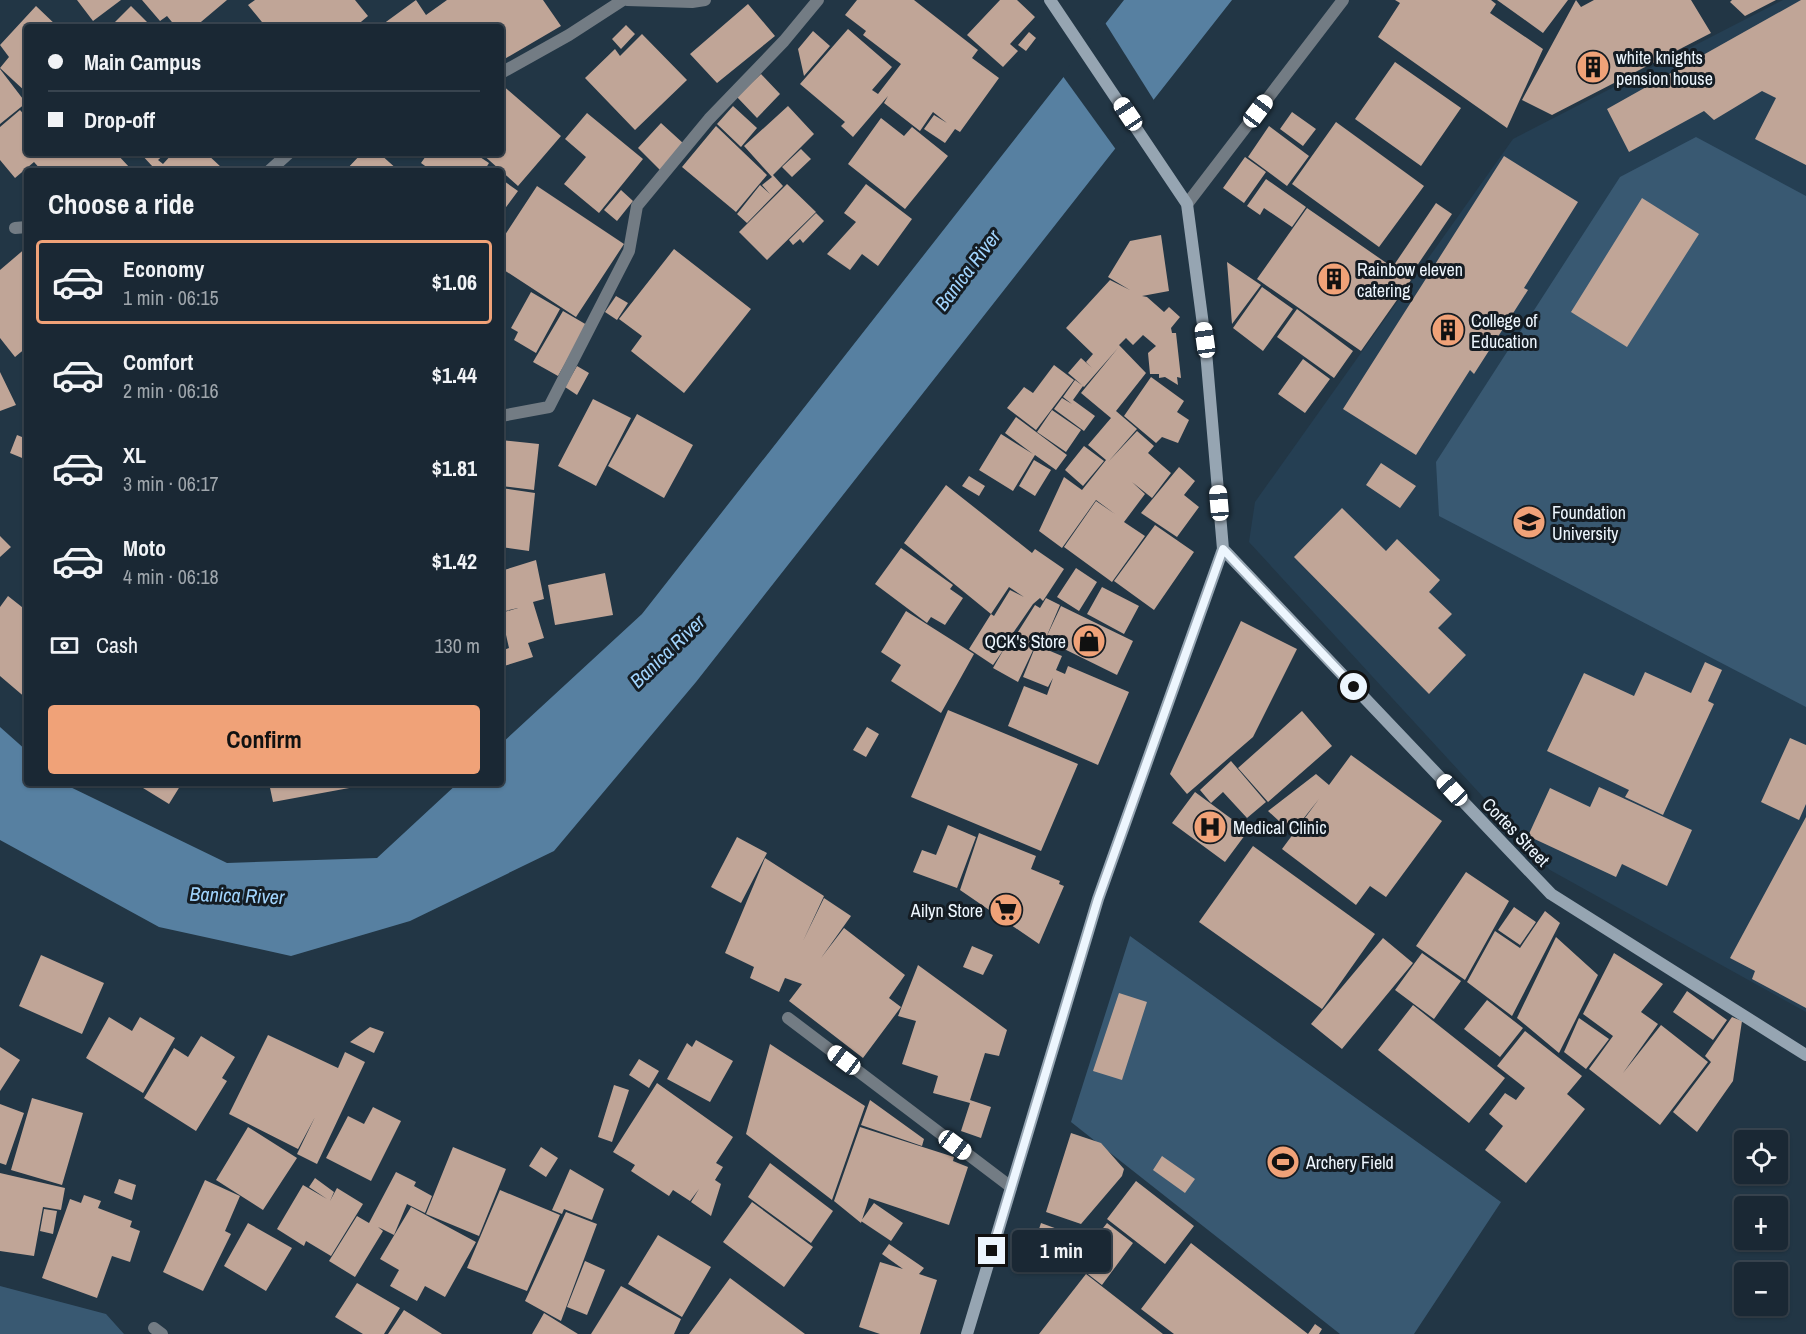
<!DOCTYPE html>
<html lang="en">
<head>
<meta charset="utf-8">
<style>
  :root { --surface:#1a2834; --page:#273440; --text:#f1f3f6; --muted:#9fa6ac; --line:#38444f; --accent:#f0a278 }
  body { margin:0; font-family:"Archivo Narrow",sans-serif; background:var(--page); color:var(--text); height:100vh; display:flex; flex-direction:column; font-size:22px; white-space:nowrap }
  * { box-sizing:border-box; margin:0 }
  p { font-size:20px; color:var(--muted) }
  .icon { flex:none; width:33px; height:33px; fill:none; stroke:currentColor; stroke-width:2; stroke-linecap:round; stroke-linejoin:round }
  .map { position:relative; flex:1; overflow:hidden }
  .sheet { position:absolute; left:24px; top:168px; width:480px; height:618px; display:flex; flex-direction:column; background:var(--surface); border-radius:6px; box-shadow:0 2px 4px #0004,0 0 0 2px var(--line) }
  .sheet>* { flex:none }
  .banner { position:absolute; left:24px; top:24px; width:480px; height:132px; border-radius:6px; box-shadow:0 2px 4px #0004,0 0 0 2px var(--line); display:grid; align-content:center; height:132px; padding:0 24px; background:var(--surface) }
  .fabs { position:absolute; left:1734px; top:1130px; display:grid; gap:12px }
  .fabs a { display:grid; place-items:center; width:54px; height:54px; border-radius:6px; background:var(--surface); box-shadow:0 2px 4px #0004,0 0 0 2px var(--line); font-size:30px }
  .end { position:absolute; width:27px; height:27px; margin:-14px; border:8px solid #edf6fe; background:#111; box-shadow:0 0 0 3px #111 }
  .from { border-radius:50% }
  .bubble { position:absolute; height:42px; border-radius:6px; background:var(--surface); box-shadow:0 2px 4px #0004,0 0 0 2px var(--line); font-size:20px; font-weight:800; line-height:42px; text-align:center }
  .car { position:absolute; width:18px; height:36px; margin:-18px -9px; border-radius:8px; box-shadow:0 0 4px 2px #0007; background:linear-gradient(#fff 24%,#345 0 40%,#fff 0 76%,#345 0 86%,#fff 0) }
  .banner b { display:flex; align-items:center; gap:21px; height:57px; font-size:22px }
  .banner b+b { border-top:2px solid var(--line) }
  .banner i { width:15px; height:15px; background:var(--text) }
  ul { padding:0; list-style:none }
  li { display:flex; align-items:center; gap:18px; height:84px; margin:0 12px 9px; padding:0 12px; border:3px solid transparent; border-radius:6px }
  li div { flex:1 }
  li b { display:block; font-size:22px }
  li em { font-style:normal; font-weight:800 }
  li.selected { border-color:var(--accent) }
  li>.icon { width:54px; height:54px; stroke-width:1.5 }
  h2 { padding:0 24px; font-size:27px; line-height:72px }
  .pay { display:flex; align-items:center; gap:15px; height:66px; padding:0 24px; font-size:22px }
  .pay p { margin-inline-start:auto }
  .button { display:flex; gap:12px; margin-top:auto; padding:12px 24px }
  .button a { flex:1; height:69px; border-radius:6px; background:var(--accent); color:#111; font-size:24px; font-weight:800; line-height:69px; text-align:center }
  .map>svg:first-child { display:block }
</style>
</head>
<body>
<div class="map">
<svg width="1806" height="1334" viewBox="0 0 1806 1334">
  <rect width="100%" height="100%" fill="#223645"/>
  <path fill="#253f53" d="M1783 0H1806V1012L1550 870 1249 542 1255 502 1513 139Z"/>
  <path fill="#395972" d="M1696 137 1806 196V707L1439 516 1436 462 1620 177Z
    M1130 936 1501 1202 1414 1334H1340L1071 1122Z
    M0 1286 106 1314 124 1334H0Z"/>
  <path fill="#5780a1" d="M1124 0H1232L696 682 554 851 410 921 291 956 159 927 0 840V727L27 751V783H62L227 863 377 858 458 783H501V744L642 614Z"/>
  <path fill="#223645" d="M1104 21 1155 102 1117 151 1062 75Z"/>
  <path fill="#c0a597" d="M77 0H121L93 21Z
    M142 0H227L195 27H176L167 16 160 21Z
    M255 0H355L368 16 355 27H266L248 5Z
    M416 0 426 15 447 0H543L561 26 501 61V27H379Z
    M857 0H914L978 50 972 58 999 78 960 132 955 129 945 143 924 129 934 115 947 123 933 112 920 131 884 103 888 96 853 137 841 126 845 122 800 84 848 29 892 67 872 90 878 94 901 64 863 35 866 31 845 15Z
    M1000 0H1017L1035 17 1010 44 1018 51 1003 67 967 35Z
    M1395 0H1491L1496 4 1490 13 1543 49 1507 128 1378 37 1400 3Z
    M1497 0H1568L1543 33Z
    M1576 0 1581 7 1594 0H1691L1711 33 1552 115 1522 100Z
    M1732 0H1776L1745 16 1730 2Z
    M1801 0H1806V165L1755 139 1776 98 1762 91 1714 120 1704 111 1629 152 1607 109Z
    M748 4 775 36 717 83 690 54Z
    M36 6 58 27H27V93L0 68 9 57 0 45Z
    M131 6 152 27H110Z
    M626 25 635 34 621 49 612 39Z
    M813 31 830 46 804 76 798 49Z
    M1029 32 1036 38 1026 51 1018 45Z
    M642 34 687 80 635 130 585 78 615 49 620 56Z
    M1395 62 1461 108 1421 166 1355 119Z
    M0 69 26 103 0 124Z
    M761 74 780 94 757 118 737 97Z
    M501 84 561 136 518 186 481 153H501Z
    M733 106 757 128 741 147 717 124Z
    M788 106 814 134 773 175 783 186 747 223 737 214 760 185 770 194 762 185 772 177 744 146Z
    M20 110 27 118V153H116L130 168 127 171H42L34 162 15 178 0 160V127Z
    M1292 112 1316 129 1303 146 1280 129Z
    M587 113 643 159 599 213 564 184 586 157 565 139Z
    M881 118 904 136 912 127 948 156 905 209 848 164Z
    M1336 122 1424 186 1379 247 1292 184Z
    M661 123 684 144 660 170 638 148Z
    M716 126 767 175 736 212 682 167Z
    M1269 126 1309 156 1287 186 1248 157Z
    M801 149 811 159 792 177 782 167Z
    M140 153H166L158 160 163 164 173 153H206L222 168 219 171H149L153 167Z
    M362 153H379L399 171H345Z
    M428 153H474L489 163 484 171H432L421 163Z
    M1504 156 1578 202 1524 288 1528 290 1474 374 1470 370 1416 455 1343 409Z
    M1245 157 1266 172 1244 203 1223 188Z
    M501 179 518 191 501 214Z
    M1266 179 1306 207 1292 227 1264 208 1260 215 1247 206Z
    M787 184 816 212 767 260 739 232Z
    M866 184 912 219 878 266 862 254 850 270 827 254 856 222 844 213Z
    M537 186 624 244 576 317 501 268V241Z
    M621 190 633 201 617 221 604 210Z
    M1642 198 1699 234 1627 347 1571 312Z
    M1436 203 1452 214 1410 276 1394 265Z
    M1307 208 1411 280 1361 351 1257 279Z
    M816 213 824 221 803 243 800 239 793 245 789 240Z
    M1161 235 1169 291 1142 296 1147 297 1164 312 1169 307 1180 317 1171 328 1172 333H1176L1181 378 1177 377 1178 385 1165 377 1159 378V374H1150L1148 353 1156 346 1143 335 1133 345 1126 338 1119 345 1146 373 1116 411 1137 429 1108 462 1137 431 1154 446 1148 453 1171 473 1152 498 1132 482 1145 494 1124 522 1145 536 1112 582 1064 547 1096 501 1115 514 1096 500 1062 548 1039 531 1064 477 1082 490 1106 460 1088 445 1111 418 1081 393 1118 348 1084 387 1075 379 1077 377 1075 379 1068 373 1081 358 1092 368 1086 362 1093 354 1066 328 1110 280 1130 290 1108 277 1130 241Z
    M27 247V347L15 357 0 338V270Z
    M674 249 751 309 684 393 631 351 642 336 619 319Z
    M1227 262 1261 285 1232 324Z
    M1262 287 1293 309 1263 351 1233 328Z
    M531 292 560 309 536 353 514 340 518 332 511 328Z
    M616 296 628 303 617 320 605 312Z
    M1297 309 1353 351 1334 378 1277 337Z
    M563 311 587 325 558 376 533 362Z
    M1303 359 1330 379 1305 413 1278 394Z
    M1054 365 1074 380 1036 430 1007 408 1024 387 1033 393Z
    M577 366 589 373 577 395 565 387Z
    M0 372 16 405 0 411Z
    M1151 377 1184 401 1177 412 1189 420 1178 443 1162 437 1156 443 1124 416Z
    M1075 380 1083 386 1073 400 1095 416 1084 431 1054 409 1062 398 1072 404 1063 397Z
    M593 399 631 418 596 486 558 466Z
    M1052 410 1081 430 1066 452 1037 432Z
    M637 414 693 445 664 498 608 466Z
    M1016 417 1067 455 1056 470 1035 455 1013 491 979 470 1001 434 1033 454 1005 433Z
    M17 435 27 439V460L10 453Z
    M501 440 539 444 534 490 501 486Z
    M1084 446 1104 461 1083 486 1065 470Z
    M1034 460 1051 470 1035 496 1019 486Z
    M1381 463 1416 486 1400 508 1366 485Z
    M1179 467 1195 481 1184 495 1199 507 1177 537 1141 513Z
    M969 476 985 486 979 496 962 486Z
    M946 485 1032 553 1035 549 1064 569 1043 601 1040 598 1033 604 1013 633 1016 635 1035 605 1040 608 1046 598 1060 605 1045 640 1061 606 1133 641 1117 675 1048 641 1044 648 1036 644 1018 682 993 668 1004 649 993 665 969 649 991 614 994 616 1010 590 1024 597 1009 587 991 614 904 543Z
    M501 488 535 493 529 551 501 547Z
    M1342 508 1386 551 1397 539 1440 580 1429 592 1452 614 1438 628 1466 655 1429 694 1294 557Z
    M1155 525 1194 552 1154 610 1114 581Z
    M0 536 11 547 0 557Z
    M901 548 953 585 950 589 963 598 945 625 931 617 927 623 875 584Z
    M536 560 544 599 533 602 544 638 528 643 533 657 504 666 501 651 509 648 501 613 518 608 501 612V571Z
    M1076 568 1097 582 1079 611 1057 597Z
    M605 573 613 615 555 625 548 585Z
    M1102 587 1139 606 1124 634 1087 614Z
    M8 596 27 611V637L23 643 27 647V699L0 676V607Z
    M906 611 974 654 941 713 891 681 901 665 881 652Z
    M1241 621 1297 649 1253 737 1187 794 1170 774Z
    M1036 645 1062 656 1056 670 1065 674 1068 666 1129 692 1098 765 1008 726 1024 686 1047 695 1053 678 1048 687 1023 677Z
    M1705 662 1722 670 1708 701 1714 704 1663 815 1625 797 1629 790 1547 751 1584 673 1634 696 1645 672 1691 693Z
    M948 710 1078 764 1041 851 911 797Z
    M1302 711 1332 746 1268 802 1238 768Z
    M867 727 879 734 866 757 853 750Z
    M1790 738 1806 745V804L1799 820 1761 802Z
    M1351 755 1442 821 1386 897 1370 886 1356 905 1282 849 1319 799 1292 833 1268 811 1316 774 1329 785Z
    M1231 761 1266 802 1247 818 1223 792 1211 803 1200 790Z
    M147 783H182L169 804 143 788Z
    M269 783H371V784L273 802Z
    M1599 787 1692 830 1667 886 1622 864 1616 877 1528 836 1550 788 1590 807Z
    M1195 792 1248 831 1225 862 1172 823Z
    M1806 817V1008L1752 979 1755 971 1730 958Z
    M948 825 976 837 957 888 913 872 922 850 936 855Z
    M979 833 1036 856 1031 869 1060 881 1059 884 1064 886 1039 944 960 890Z
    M737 837 767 853 741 903 711 887Z
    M1253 846 1375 934 1322 1009 1199 922Z
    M765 858 824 896 803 941 824 898 851 916 821 958 844 928 905 975 889 998 901 1007 863 1058 789 1001 802 984 785 978 779 992 750 978 754 967 725 953Z
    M1466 872 1509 901 1465 980 1416 946Z
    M1514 907 1536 922 1520 945 1498 930Z
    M1545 911 1560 923 1512 1016 1467 982 1495 931 1520 948Z
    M1556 937 1598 975 1559 1053 1517 1018Z
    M1383 938 1413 963 1342 1049 1311 1024Z
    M972 946 993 955 983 975 963 967Z
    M1422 953 1461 981 1434 1019 1395 990Z
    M1614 953 1663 984 1641 1012 1658 1024 1623 1073 1661 1025 1708 1062 1660 1125 1589 1069 1613 1036 1583 1014Z
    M41 955 104 983 82 1034 19 1006Z
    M918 965 1007 1030 999 1056 985 1053 970 1100 991 1107 981 1138 961 1131 970 1103 933 1093 938 1076 902 1064 916 1021 898 1016Z
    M1687 991 1727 1020 1713 1040 1673 1012Z
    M1119 993 1147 1002 1122 1080 1093 1071Z
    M1487 1000 1523 1028 1500 1057 1464 1029Z
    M1413 1005 1505 1078 1469 1123 1378 1050Z
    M109 1017 132 1031 140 1017 175 1038 143 1093 86 1058Z
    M1732 1017 1742 1021 1733 1081 1697 1132 1673 1112 1711 1062 1705 1056Z
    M1579 1018 1609 1039 1586 1069 1564 1052Z
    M370 1027 384 1032 374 1053 350 1042Z
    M1525 1031 1582 1076 1567 1094 1585 1109 1526 1183 1485 1150 1503 1126 1489 1114 1505 1093 1516 1100 1525 1088 1497 1066Z
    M268 1035 338 1068 345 1052 365 1062 317 1164 297 1154 315 1117 298 1149 229 1114Z
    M201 1036 235 1057 222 1078 227 1081 196 1131 144 1098 174 1048 188 1057Z
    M696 1040 733 1061 710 1102 667 1079 687 1043 692 1047Z
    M770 1044 865 1106 832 1200 746 1134Z
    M0 1047 20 1060 0 1091Z
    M639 1059 659 1071 649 1088 629 1075Z
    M657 1083 733 1137 716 1163 723 1167 715 1180 721 1184 711 1216 691 1202 699 1189 690 1201 673 1190 669 1196 631 1171 635 1165 613 1152Z
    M614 1085 629 1090 612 1142 598 1137Z
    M32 1098 83 1113 62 1185 11 1170Z
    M870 1100 924 1139 922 1146 861 1125Z
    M0 1104 24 1113 6 1165 0 1163Z
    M373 1107 401 1121 371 1181 326 1158 348 1116 364 1124Z
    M248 1127 297 1158 263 1210 216 1180Z
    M860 1127 954 1157 953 1161 968 1167 949 1225 869 1198 861 1223 834 1201Z
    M1071 1133 1101 1143 1124 1169 1122 1176 1081 1224 1046 1212Z
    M453 1147 506 1169 479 1236 426 1214Z
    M541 1147 558 1158 546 1177 529 1166Z
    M1162 1156 1195 1179 1185 1193 1153 1170Z
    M770 1163 833 1211 811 1243 748 1197Z
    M570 1169 604 1189 592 1220 564 1209 562 1214 552 1210Z
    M396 1172 416 1182 414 1186 432 1196 425 1213 407 1204 394 1235 378 1227 383 1231 355 1277 329 1261 357 1216 369 1223Z
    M0 1173 65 1188 61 1210 43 1207 34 1256 0 1251Z
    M315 1178 334 1192 330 1201 337 1188 363 1204 331 1256 306 1241 304 1246 277 1229 303 1185 327 1199 309 1187Z
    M119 1179 136 1185 132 1200 114 1193Z
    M205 1180 240 1196 225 1231 231 1234 203 1291 163 1272Z
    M1136 1181 1194 1226 1165 1264 1107 1219Z
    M500 1190 560 1215 527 1291 467 1268Z
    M84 1195 101 1201 98 1208 132 1221 130 1227 140 1231 130 1262 112 1256 97 1298 42 1278 70 1199 81 1203Z
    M752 1202 813 1247 784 1287 723 1242Z
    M874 1203 903 1223 891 1241 861 1221Z
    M411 1207 476 1242 445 1297 425 1286 417 1301 390 1286 399 1270 380 1259Z
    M44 1209 57 1211 53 1234 40 1231Z
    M566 1212 597 1224 561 1321 525 1301Z
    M248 1223 292 1248 266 1291 224 1266Z
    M1041 1223 1071 1234 1046 1265 1029 1259Z
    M1107 1223 1133 1243 1102 1285 1075 1264Z
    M658 1235 711 1267 682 1317 628 1284Z
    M1744 1239H1770L1767 1251 1742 1245Z
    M1191 1243 1308 1334 1315 1324 1322 1329 1319 1334H1174L1141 1309Z
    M889 1244 924 1268 919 1274 937 1280 920 1334H880L859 1327 880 1262 903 1269 882 1254Z
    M585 1261 605 1270 587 1315 567 1307Z
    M1086 1274 1163 1334H1039Z
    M730 1278 805 1334H689Z
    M357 1283 400 1308 384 1334H363L335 1317Z
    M621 1286 681 1319 674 1334H591Z
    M404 1310 442 1334H388Z
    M544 1313 578 1334H532Z"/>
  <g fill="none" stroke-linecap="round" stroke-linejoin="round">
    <path stroke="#737c84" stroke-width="12" d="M788 1018 1011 1187"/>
    <path stroke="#737c84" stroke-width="12" d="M627 0 692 2 705 0
      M501 73 569 35 623 0
      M269 171 289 153
      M1187 204 1343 0
      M15 228 27 227
      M501 416 549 407 629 251 637 206 709 119 784 41 818 0
      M154 1328 162 1334"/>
    <path stroke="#96a5b2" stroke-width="12" d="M1223 549 1551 894 1806 1055
      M967 1334 1098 899 1223 549 1205 340 1187 204 1050 0"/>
  </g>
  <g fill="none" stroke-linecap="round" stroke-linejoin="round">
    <path stroke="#edf6fe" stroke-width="8" d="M992 1251 1098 899 1223 549 1354 687"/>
  </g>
  <defs>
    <symbol id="building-disc" viewBox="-11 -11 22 22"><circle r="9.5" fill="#f0a278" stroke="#141c23"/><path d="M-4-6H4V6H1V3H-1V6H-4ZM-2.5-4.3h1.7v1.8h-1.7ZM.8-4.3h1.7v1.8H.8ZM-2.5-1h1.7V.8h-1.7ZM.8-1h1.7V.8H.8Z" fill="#111"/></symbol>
    <symbol id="university-disc" viewBox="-11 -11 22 22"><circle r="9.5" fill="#f0a278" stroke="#141c23"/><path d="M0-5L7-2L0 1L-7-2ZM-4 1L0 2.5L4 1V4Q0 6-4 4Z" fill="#111"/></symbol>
    <symbol id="shop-disc" viewBox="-11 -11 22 22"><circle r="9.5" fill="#f0a278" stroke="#141c23"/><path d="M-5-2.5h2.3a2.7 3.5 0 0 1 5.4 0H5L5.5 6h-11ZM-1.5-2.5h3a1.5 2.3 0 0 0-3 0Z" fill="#111"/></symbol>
    <symbol id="hospital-disc" viewBox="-11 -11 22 22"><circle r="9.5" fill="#f0a278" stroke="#141c23"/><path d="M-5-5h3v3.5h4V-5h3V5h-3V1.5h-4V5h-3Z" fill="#111"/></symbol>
    <symbol id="supermarket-disc" viewBox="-11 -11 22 22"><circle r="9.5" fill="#f0a278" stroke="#141c23"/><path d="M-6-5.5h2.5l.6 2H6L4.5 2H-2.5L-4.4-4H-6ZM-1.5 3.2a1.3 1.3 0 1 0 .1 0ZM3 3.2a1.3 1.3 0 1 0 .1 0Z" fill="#111"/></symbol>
    <symbol id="stadium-disc" viewBox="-11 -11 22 22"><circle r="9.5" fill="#f0a278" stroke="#141c23"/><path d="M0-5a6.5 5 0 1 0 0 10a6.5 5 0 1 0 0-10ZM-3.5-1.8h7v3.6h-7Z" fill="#111"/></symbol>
  </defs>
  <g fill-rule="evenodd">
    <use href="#building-disc" x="1574" y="48" width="38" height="38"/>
    <use href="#building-disc" x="1315" y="260" width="38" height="38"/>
    <use href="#building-disc" x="1429" y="311" width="38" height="38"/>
    <use href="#university-disc" x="1510" y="503" width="38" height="38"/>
    <use href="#shop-disc" x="1070" y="622" width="38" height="38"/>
    <use href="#hospital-disc" x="1191" y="808" width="38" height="38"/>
    <use href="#supermarket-disc" x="987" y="891" width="38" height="38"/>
    <use href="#stadium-disc" x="1264" y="1143" width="38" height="38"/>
  </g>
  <g text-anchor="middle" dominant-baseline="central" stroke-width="6" stroke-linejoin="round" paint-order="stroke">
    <g font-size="18" fill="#edf6fe" stroke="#141c23" text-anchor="start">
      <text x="1616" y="57">white knights<tspan x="1616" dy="21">pension house</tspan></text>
      <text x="1357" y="269">Rainbow eleven<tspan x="1357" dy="21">catering</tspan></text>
      <text x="1471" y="320">College of<tspan x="1471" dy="21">Education</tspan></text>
      <text x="1552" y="512">Foundation<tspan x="1552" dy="21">University</tspan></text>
      <text x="1066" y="641" text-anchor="end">QCK's Store</text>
      <text x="1233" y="827">Medical Clinic</text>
      <text x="983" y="910" text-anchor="end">Ailyn Store</text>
      <text x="1306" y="1162">Archery Field</text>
    </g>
    <g font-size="18" fill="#edf6fe" stroke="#141c23">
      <text transform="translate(1516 832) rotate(46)">Cortes Street</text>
    </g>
    <g font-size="20" font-style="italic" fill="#a1d4fd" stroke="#141c23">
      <text transform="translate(967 270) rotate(-53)">Banica River</text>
      <text transform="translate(667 651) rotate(-44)">Banica River</text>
      <text transform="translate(237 895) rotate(2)">Banica River</text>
    </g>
  </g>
</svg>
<div class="fabs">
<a><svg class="icon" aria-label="locate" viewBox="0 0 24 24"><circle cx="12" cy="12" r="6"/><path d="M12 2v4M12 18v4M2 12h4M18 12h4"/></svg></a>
<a>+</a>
<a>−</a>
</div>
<i class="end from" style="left:1354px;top:687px"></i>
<i class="end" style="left:992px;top:1251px"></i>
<div class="bubble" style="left:1012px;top:1230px;width:99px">1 min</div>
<i class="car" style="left:1258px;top:111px;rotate:37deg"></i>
<i class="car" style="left:1128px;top:114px;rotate:326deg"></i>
<i class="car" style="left:1205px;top:340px;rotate:352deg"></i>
<i class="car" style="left:1219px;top:503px;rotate:355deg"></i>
<i class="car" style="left:1452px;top:790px;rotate:317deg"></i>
<i class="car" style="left:844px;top:1060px;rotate:307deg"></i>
<i class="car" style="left:955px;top:1145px;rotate:127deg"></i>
<div class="banner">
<b><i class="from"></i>Main Campus</b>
<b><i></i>Drop-off</b>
</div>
<section class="sheet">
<h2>Choose a ride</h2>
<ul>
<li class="selected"><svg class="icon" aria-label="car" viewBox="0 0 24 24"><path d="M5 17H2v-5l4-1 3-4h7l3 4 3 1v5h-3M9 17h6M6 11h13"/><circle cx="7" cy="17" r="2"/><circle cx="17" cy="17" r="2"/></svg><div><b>Economy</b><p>1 min · 06:15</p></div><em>$1.06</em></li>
<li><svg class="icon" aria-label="car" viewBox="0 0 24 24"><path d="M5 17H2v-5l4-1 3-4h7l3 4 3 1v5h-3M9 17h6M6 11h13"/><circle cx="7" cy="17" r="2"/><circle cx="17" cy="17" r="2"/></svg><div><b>Comfort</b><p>2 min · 06:16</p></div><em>$1.44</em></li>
<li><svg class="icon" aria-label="car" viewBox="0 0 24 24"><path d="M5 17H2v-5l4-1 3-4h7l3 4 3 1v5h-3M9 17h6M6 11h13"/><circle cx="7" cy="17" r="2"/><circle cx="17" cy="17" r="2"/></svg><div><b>XL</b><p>3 min · 06:17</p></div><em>$1.81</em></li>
<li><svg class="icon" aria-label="car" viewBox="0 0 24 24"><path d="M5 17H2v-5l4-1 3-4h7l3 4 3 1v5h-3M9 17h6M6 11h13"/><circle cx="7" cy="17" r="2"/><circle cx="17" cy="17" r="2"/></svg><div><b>Moto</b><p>4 min · 06:18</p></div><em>$1.42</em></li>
</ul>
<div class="pay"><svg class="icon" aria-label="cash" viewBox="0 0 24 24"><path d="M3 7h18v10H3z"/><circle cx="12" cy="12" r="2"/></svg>Cash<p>130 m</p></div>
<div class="button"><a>Confirm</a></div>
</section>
</div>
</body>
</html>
